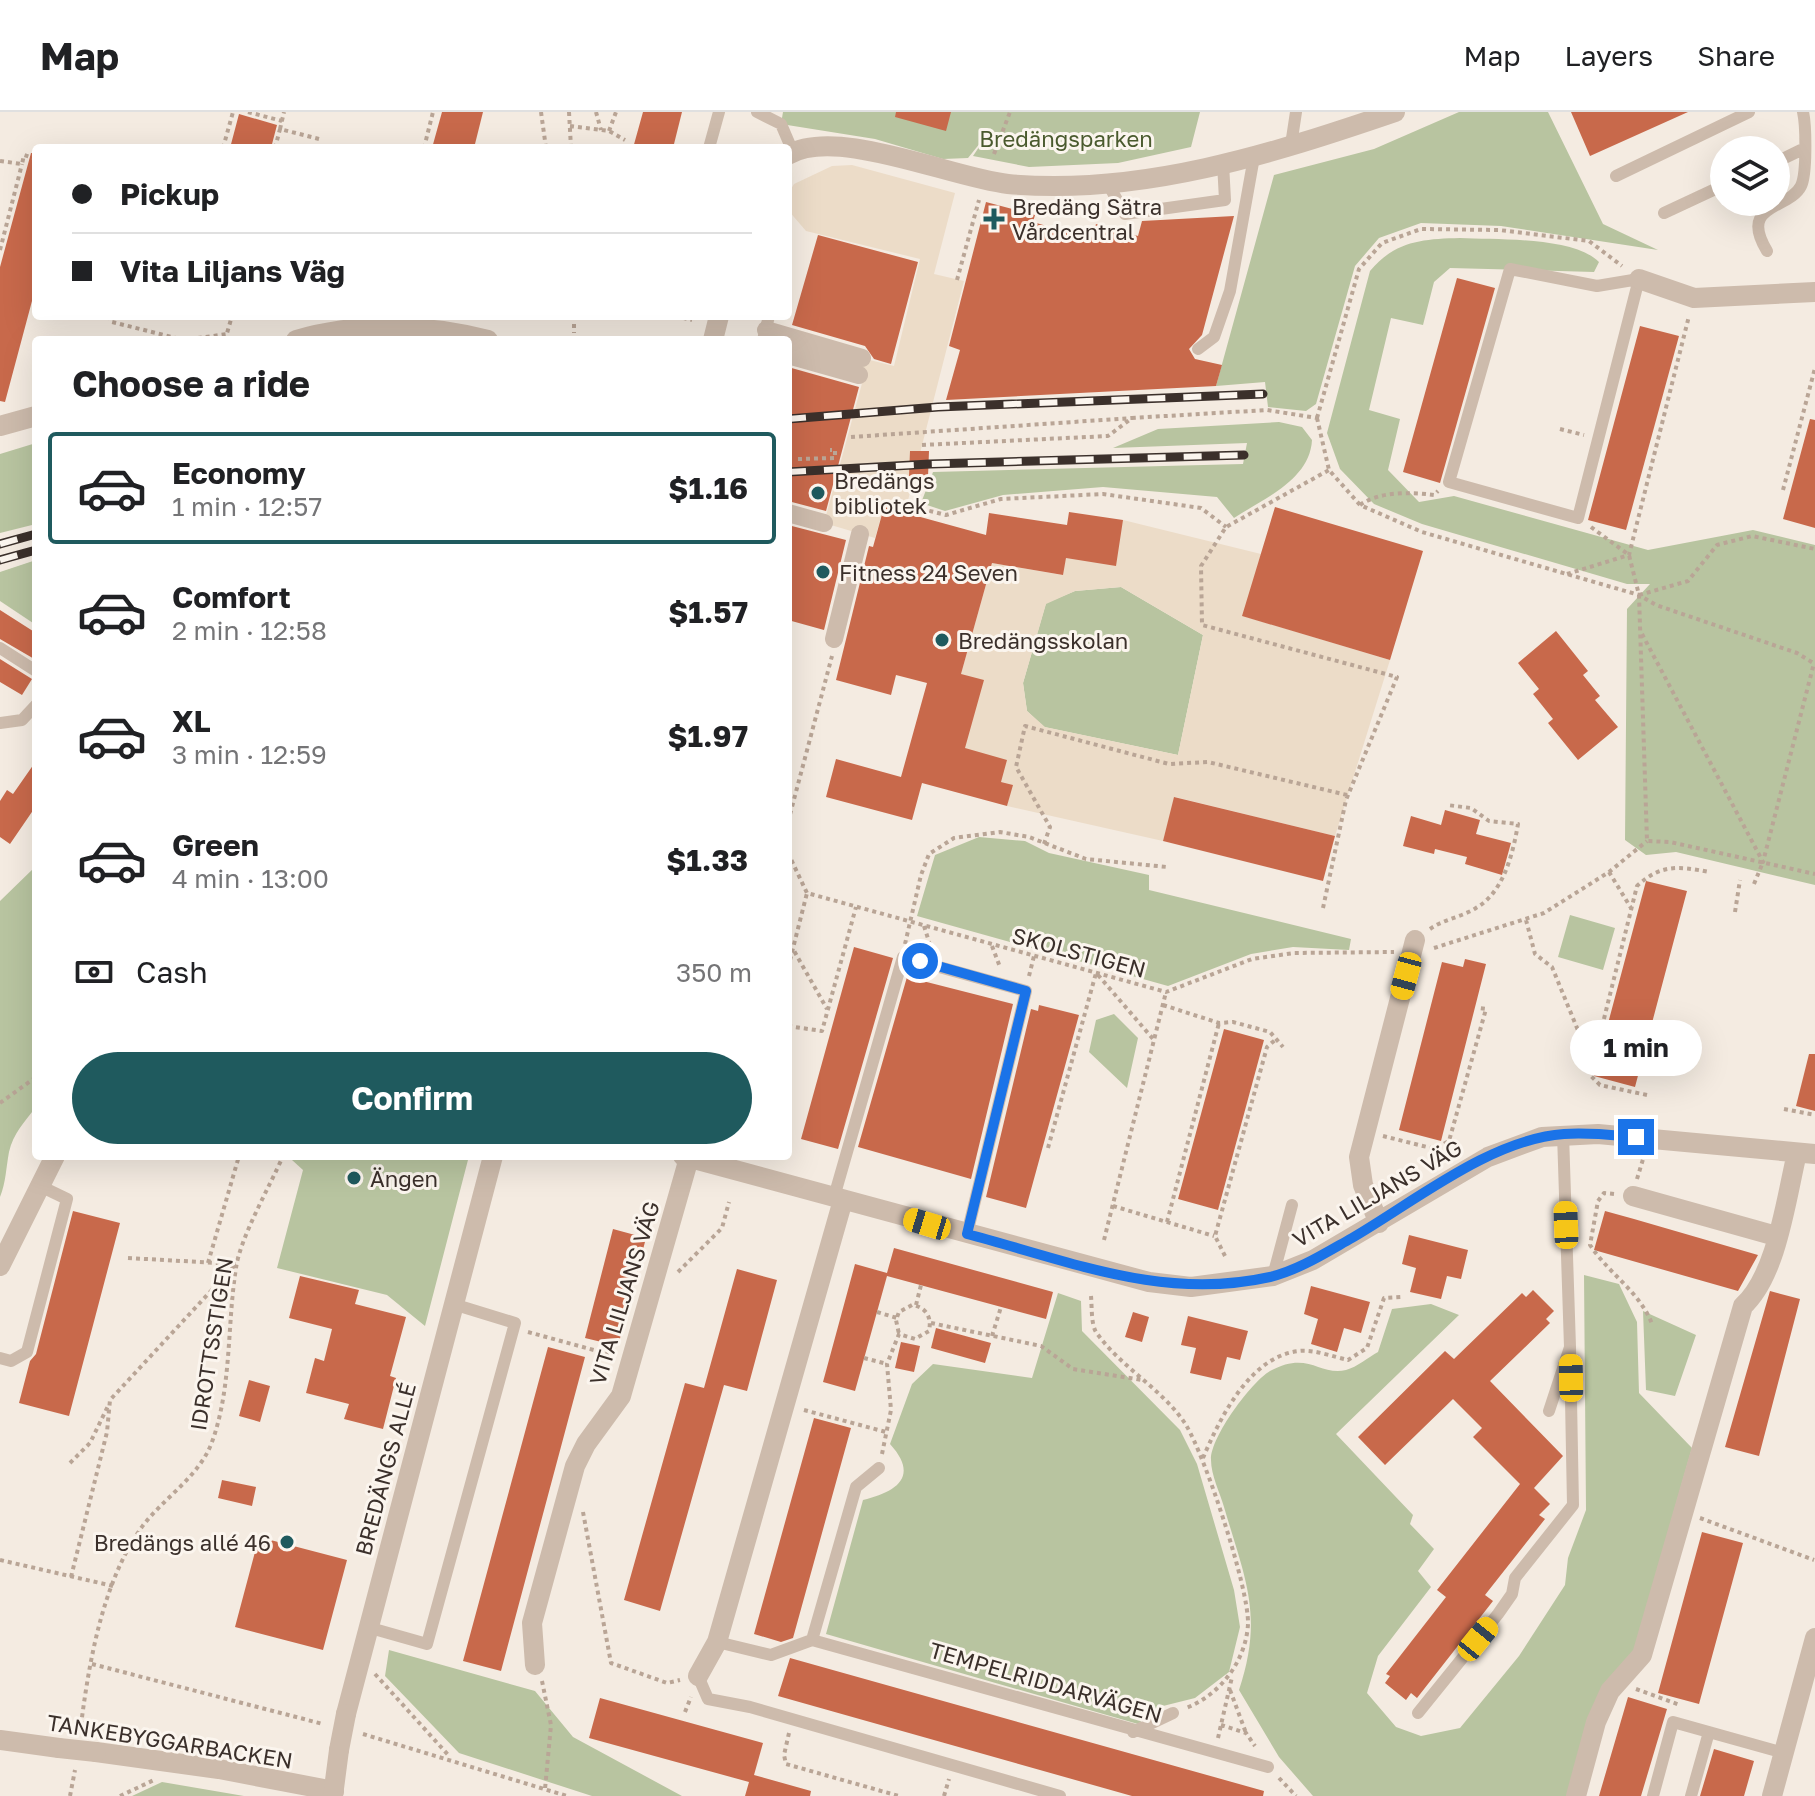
<!DOCTYPE html>
<html lang="en">
<head>
<meta charset="utf-8">
<style>
  :root { --surface:#fff; --page:#f2f2f2; --text:#202124; --muted:#757577; --line:#e0e0e0; --accent:#1f5a5e }
  body { margin:0; font-family:"Golos Text",sans-serif; background:var(--page); color:var(--text); height:100vh; display:flex; flex-direction:column; font-size:30px; white-space:nowrap }
  * { box-sizing:border-box; margin:0 }
  p { font-size:26px; color:var(--muted) }
  .icon { flex:none; width:44px; height:44px; fill:none; stroke:currentColor; stroke-width:2; stroke-linecap:round; stroke-linejoin:round }
  .map { position:relative; flex:1; overflow:hidden }
  .panel { position:absolute; left:32px; top:224px; width:760px; height:824px; display:flex; flex-direction:column; background:var(--surface); border-radius:8px; box-shadow:0 8px 32px #0002 }
  .panel>* { flex:none }
  .hud { position:absolute; left:32px; top:32px; width:760px; height:176px; border-radius:8px; box-shadow:0 8px 32px #0002; display:grid; align-content:center; height:176px; padding:0 40px; background:var(--surface) }
  .controls { position:absolute; left:1710px; top:24px; display:grid; gap:16px }
  .controls a { display:grid; place-items:center; width:80px; height:80px; border-radius:50%; background:var(--surface); box-shadow:0 8px 32px #0002; font-size:40px }
  .end { position:absolute; width:36px; height:36px; margin:-18px; border:10px solid #1a73e8; background:#fff; box-shadow:0 0 0 4px #fff }
  .from { border-radius:50% }
  .bubble { position:absolute; height:56px; border-radius:28px; background:var(--surface); box-shadow:0 8px 32px #0002; font-size:26px; font-weight:700; line-height:56px; text-align:center }
  .car { position:absolute; width:24px; height:48px; margin:-24px -12px; border-radius:10px; box-shadow:0 0 6px 2px #0007; background:linear-gradient(#f5c518 24%,#345 0 40%,#f5c518 0 76%,#345 0 86%,#f5c518 0) }
  .hud b { display:flex; align-items:center; gap:28px; height:76px; font-size:30px }
  .hud b+b { border-top:2px solid var(--line) }
  .hud i { width:20px; height:20px; background:var(--text) }
  ul { padding:0; list-style:none }
  li { display:flex; align-items:center; gap:24px; height:112px; margin:0 16px 12px; padding:0 24px; border:4px solid transparent; border-radius:8px }
  li div { flex:1 }
  li b { display:block; font-size:30px }
  li em { font-style:normal; font-weight:700 }
  li.active { border-color:var(--accent) }
  li>.icon { width:72px; height:72px; stroke-width:1.5 }
  h2 { padding:0 40px; font-size:36px; line-height:96px }
  .pay { display:flex; align-items:center; gap:20px; height:88px; padding:0 40px; font-size:30px }
  .pay p { margin-inline-start:auto }
  .action { display:flex; gap:16px; margin-top:auto; padding:16px 40px }
  .action a { flex:1; height:92px; border-radius:48px; background:var(--accent); color:#fff; font-size:32px; font-weight:700; line-height:92px; text-align:center }
  header { display:flex; align-items:center; gap:48px; box-sizing:border-box; height:112px; padding:0 40px; background:var(--surface); border-bottom:2px solid var(--line) }
  header strong { font-size:38px }
  nav { display:flex; gap:44px; margin-inline-start:auto; font-size:28px }
  .map>svg:first-child { display:block }
</style>
</head>
<body>
<header>
<strong>Map</strong>
<nav><a>Map</a><a>Layers</a><a>Share</a></nav>
</header>
<div class="map">
<svg width="1815" height="1684" viewBox="0 0 1815 1684">
  <rect width="100%" height="100%" fill="#f4ebe1"/>
  <path fill="#b8c4a0" d="M783 0H1200L1191 35 1118 51 1029 55 973 44 989 20 968 46 943 47 875 27 781 12Z
    M1459 0H1548L1603 112 1658 138 1501 114 1421 111 1379 126 1355 154 1316 292 1306 299 1268 295 1265 270 1216 274 1274 63 1374 37Z
    M1460 126C1496 128 1573 124 1599 150L1594 160 1450 156 1434 170 1423 213 1391 206 1369 298 1400 307 1388 358 1419 390 1454 384 1648 438 1753 418 1815 433V773L1676 740 1646 743 1625 728 1627 497 1650 472H1627L1422 412 1374 392 1340 357 1327 321 1370 159C1395 129 1422 127 1460 126Z
    M1279 310 1302 315 1312 328C1310 368 1263 387 1234 406L1217 385 1103 375 1003 383 945 399 921 391 933 360 1243 352 1247 331 1113 336 1158 317Z
    M36 331V412L0 421V342Z
    M36 448V513L0 489V460Z
    M1121 475 1203 523 1178 643 1044 615 1027 599 1023 571 1046 491 1075 479Z
    M979 725 1025 729 1049 741 1149 763V778L1351 827 1349 838 1293 835 1251 842 1168 874 917 804 935 743Z
    M36 754V995C25 1009 13 1022 9 1040 6 1056 6 1070 0 1085V789Z
    M1570 803 1615 816 1603 858 1558 845Z
    M1114 902 1138 926 1127 976 1089 940 1096 908Z
    M293 1044H469L425 1214 387 1183 277 1156 303 1058 292 1048Z
    M1584 1163 1619 1172 1637 1210 1639 1281 1692 1336 1634 1539 1567 1684H1313L1279 1645 1239 1578C1264 1503 1245 1467 1224 1395 1220 1381 1211 1363 1211 1348 1210 1326 1251 1270 1270 1259 1308 1238 1319 1264 1346 1258 1357 1255 1369 1245 1378 1240L1392 1197 1431 1192 1459 1203 1336 1322 1413 1403 1410 1412 1434 1437 1418 1459 1431 1475 1378 1544 1367 1581 1396 1615 1421 1624 1460 1616 1519 1544 1565 1473 1568 1446 1586 1398Z
    M1058 1181 1081 1189 1082 1219 1180 1318 1197 1352 1234 1478 1240 1515 1229 1560 1195 1586 1159 1595 1138 1612 826 1522 863 1388C896 1380 920 1365 890 1332L912 1272 933 1252 1032 1266Z
    M1643 1199 1696 1223 1675 1284 1646 1278Z
    M389 1538 535 1579 573 1625 682 1684H592L459 1641 385 1564Z
    M162 1670 244 1684H132Z"/>
  <path fill="#ecdcc8" fill-rule="evenodd" d="M852 53 955 81 934 162 964 169 905 400 884 395 875 426 824 411 864 264 859 263 862 246 894 254 920 147 806 119 788 98V82L794 72 832 54Z
    M1123 408 1261 442 1243 504 1390 548 1335 724 1175 685 1163 729 1007 694 1012 673 1001 670 965 636 961 562 992 451 1062 463 1066 446ZM1121 475 1203 523 1178 643 1045 615 1027 599 1023 571 1046 492 1075 479Z"/>
  <path fill="#c8694b" d="M442 0H483L474 36H432Z
    M643 0H682L673 36H633Z
    M896 0H951L946 19 895 5Z
    M1571 0H1688L1590 44Z
    M239 2 277 13 271 36H230Z
    M31 41H36V174L5 290 0 289V155Z
    M986 90 1035 103 1033 110 1091 127 1096 112 1138 124 1142 109 1234 104 1202 223 1189 237 1195 247 1222 253 1216 274 946 288 960 238 949 234Z
    M818 123 918 150 891 252 874 247 865 234 792 213Z
    M1457 166 1495 176 1440 371 1403 360Z
    M1640 214 1679 224 1626 418 1588 408Z
    M788 255 859 275 826 399 788 389Z
    M1810 307 1815 308V416L1783 407Z
    M910 339H929L928 365 909 364Z
    M884 395 986 423 989 401 1067 413 1069 400 1123 408 1116 454 1066 446 1063 463 992 451 961 562 984 568 965 636 1007 648 1001 670 1013 673 1007 694 922 671 912 708 826 685 836 647 901 665 927 571 896 563 891 583 836 568 869 434 873 435Z
    M1275 395 1423 439 1390 548 1242 504Z
    M788 413 846 428 824 518 788 508Z
    M0 498 36 521V548L0 527Z
    M1556 519 1588 559 1583 563 1600 584 1595 588 1618 615 1578 648 1548 611 1553 607 1533 582 1539 577 1518 551Z
    M0 547 32 567 22 583 0 570Z
    M36 649V694L10 732 0 725V689L7 678 13 682Z
    M1174 685 1335 724 1323 769 1163 729Z
    M1445 698 1480 708 1476 722 1511 731 1502 763 1465 752 1467 745 1435 737 1434 742 1403 734 1411 704 1441 713Z
    M1646 769 1687 779 1635 975 1594 964Z
    M854 835 893 846 838 1037 801 1027Z
    M1465 847 1486 852 1441 1029 1399 1018 1442 850 1463 855Z
    M907 865 1013 892 971 1067 858 1035Z
    M1039 893 1079 903 1026 1096 986 1085 1031 897 1038 899Z
    M1224 917 1264 928 1218 1098 1178 1087Z
    M1809 942H1815V999L1796 994Z
    M73 1099 120 1111 69 1304 19 1291 30 1249 36 1242Z
    M1605 1099 1634 1107 1758 1143 1738 1179 1594 1138Z
    M613 1117 646 1126 618 1234 585 1226Z
    M1409 1123 1468 1138 1461 1167 1447 1164 1441 1187 1410 1180 1416 1156 1402 1152Z
    M894 1136 1053 1180 1046 1207 887 1164 855 1279 823 1270 855 1152 887 1161Z
    M737 1157 777 1168 747 1279 724 1273 660 1499 624 1488 685 1271 704 1276Z
    M300 1164 359 1178 355 1192 406 1205 390 1264 396 1266 383 1317 344 1307 349 1292 306 1281 315 1246 324 1249 332 1217 289 1206Z
    M1311 1174 1370 1190 1361 1221 1344 1216 1337 1240 1311 1232 1318 1207 1304 1202Z
    M1533 1178 1554 1199 1546 1207 1550 1211 1490 1269 1563 1344 1534 1376 1550 1392 1539 1403 1545 1407 1485 1483 1493 1489 1417 1586 1411 1581 1406 1588 1385 1571 1390 1564 1386 1562 1446 1485 1437 1478 1520 1372 1473 1325 1482 1316 1453 1287 1385 1353 1358 1325 1445 1239 1454 1247 1522 1181 1526 1185Z
    M1770 1179 1800 1187 1759 1344 1725 1335Z
    M1133 1200 1149 1205 1142 1230 1125 1225Z
    M1188 1204 1248 1219 1240 1248 1227 1245 1221 1268 1190 1261 1196 1236 1181 1233Z
    M936 1216 991 1231 985 1251 931 1236Z
    M901 1230 920 1234 914 1260 895 1256Z
    M548 1235 585 1245 501 1559 463 1549Z
    M249 1268 270 1274 260 1310 239 1304Z
    M814 1306 851 1316 793 1526 781 1530 754 1522Z
    M222 1368 256 1375 252 1394 218 1386Z
    M1702 1420 1743 1431 1699 1592 1658 1581Z
    M259 1425 347 1448 323 1538 235 1515Z
    M790 1546 1264 1679 1263 1684H1132L778 1584Z
    M1628 1585 1667 1597 1641 1684H1599Z
    M600 1586 763 1631 754 1663 811 1679 810 1684H745L749 1670 589 1626Z
    M1714 1637 1754 1649 1744 1684H1700Z"/>
  <g fill="none" stroke-linecap="round" stroke-linejoin="round">
    <path stroke="#b9a596" stroke-width="4" stroke-dasharray="4 4" stroke-linecap="butt" d="M248 0 282 9
      M541 0 546 36
      M569 0 571 36
      M596 0 601 18
      M570 14 609 19 625 28
      M280 17 284 0
      M609 19 616 0
      M223 36 233 0
      M275 36 280 17 319 27
      M424 36 433 0
      M994 42 1010 0
      M0 49 22 52 24 43 36 47
      M0 138 22 52
      M957 168 979 88
      M107 204 112 210 184 228 227 222
      M574 204V221
      M675 204 692 208
      M225 228 232 204
      M1317 306 1329 358 1360 393 1422 420 1639 483 1656 493 1797 541 1815 552
      M1317 306 1359 157 1382 131 1421 117 1499 118 1589 129 1622 154
      M1560 317 1584 323
      M851 325 1132 306
      M922 333 1108 324 1132 306 1267 298 1317 306
      M798 347 835 346V338H830
      M1783 378 1815 256
      M906 393 946 403 1001 387 1103 382 1201 396 1226 415
      M1360 393C1380 379 1410 380 1434 383L1438 379
      M1591 415 1629 443 1639 483 1647 729 1670 730 1815 762
      M1567 462 1629 443 1689 204
      M1639 483 1688 469 1717 433 1752 424 1815 437
      M1642 522 1763 750 1814 551
      M788 710 832 544
      M1044 732 1050 715 1016 655 1025 614 1169 652 1208 650 1347 683
      M788 741 807 781 1166 880 1252 847 1294 841 1394 840
      M1609 760 1631 796
      M1754 772 1763 750
      M1323 796 1346 688 1397 565 1202 513 1201 454 1226 415 1329 358
      M1735 800 1740 768
      M1526 808 1535 842 1552 855 1591 950
      M924 814 931 836
      M1430 817C1444 807 1462 805 1476 796 1504 780 1513 741 1518 712L1489 709 1471 696 1447 693
      M905 832 921 763 929 742 954 726 1000 720 1029 725 1086 747 1167 755
      M992 834 1000 855
      M1434 836 1544 801 1609 760 1647 729
      M788 838 793 837 827 897
      M788 856 807 781
      M1098 863 1154 928
      M1029 864 1034 844
      M1163 893 1219 911 1233 910 1270 920 1283 935
      M788 914 822 919 856 795
      M1647 983 1600 973 1590 963 1637 774C1661 752 1678 754 1709 760
      M0 991 36 965
      M1784 997 1815 1003
      M1383 1024 1435 1037 1449 1029 1486 897 1478 896
      M1048 1036 1096 861
      M1637 1067 1644 1044
      M1614 1082 1604 1081 1598 1089 1590 1133C1609 1162 1640 1180 1652 1212
      M1113 1094 1214 1124
      M1167 1110 1219 911
      M1104 1128 1166 880
      M1225 1144 1215 1124 1267 935 1275 928
      M128 1146 236 1152
      M208 1151 239 1044
      M678 1160 722 1116 729 1090
      M1091 1184C1092 1195 1091 1212 1096 1220 1120 1255 1163 1277 1186 1313 1205 1344 1249 1476 1248 1512 1246 1549 1220 1583 1186 1596
      M916 1193 921 1173
      M877 1200 897 1206
      M931 1211 1041 1234 1073 1257 1142 1268
      M528 1220 612 1243
      M992 1224 1001 1195
      M864 1246 887 1252
      M804 1298 886 1320
      M882 1342 891 1298 887 1252 899 1222 915 1227 929 1219C932 1205 926 1195 912 1193L899 1200 896 1208 899 1222
      M1203 1346C1220 1306 1250 1244 1299 1239 1313 1237 1334 1245 1348 1248L1367 1236 1384 1186 1401 1185
      M70 1351 90 1331 108 1294
      M583 1400 611 1551 667 1571 680 1568
      M1700 1406 1814 1448
      M0 1448 113 1474
      M71 1465 107 1320 110 1288 234 1154
      M92 1552 323 1612
      M375 1562 450 1645
      M542 1569 551 1613 545 1677
      M1636 1577 1680 1593
      M1230 1578 1246 1621
      M685 1600 691 1585
      M1221 1613 1246 1621 1255 1634
      M80 1621C88 1556 101 1475 139 1419 160 1388 199 1366 212 1330 232 1275 227 1212 236 1156 240 1126 270 1074 283 1044
      M789 1621 784 1643 786 1652 899 1684
      M363 1622 567 1684
      M1218 1626 1232 1565
      M1279 1666 1296 1684
      M70 1684 75 1658
      M120 1684 154 1668
      M944 1684 949 1667"/>
    <path stroke="#cdbbac" stroke-width="12" d="M757 0 781 12 793 40
      M1291 33 1296 0
      M709 36 719 0
      M1776 50 1803 37
      M1616 64 1749 0
      M1108 72 1125 102 1225 88 1223 51
      M1664 101 1724 73
      M1767 139C1738 91 1789 98 1801 74 1807 62 1806 13 1803 0
      M1510 157 1597 174 1639 167 1578 406 1449 370Z
      M763 228 769 204
      M1198 237 1214 225 1230 179 1254 45
      M0 536 36 559
      M0 611 22 608 36 593
      M834 1085 903 845 1026 879 967 1122
      M1273 1164 1292 1093
      M0 1246 11 1249 27 1240 67 1087 40 1074
      M1549 1299 1570 1235 1563 1022
      M367 1515 427 1532 515 1211 453 1192
      M812 1528 1268 1655
      M717 1530 771 1543 812 1528 856 1375 879 1356
      M698 1564 708 1587 750 1595 1060 1684
      M1418 1601 1498 1502 1512 1482 1515 1466 1573 1393 1570 1235
      M1133 1620 1173 1601
      M1653 1684 1673 1610 1784 1641
      M1691 1684 1709 1620"/>
    <path stroke="#cdbbac" stroke-width="18" d="M766 218 862 246
      M788 243 859 263
      M788 401 824 411
      M834 527 860 422"/>
    <path stroke="#cdbbac" stroke-width="20" d="M1639 167 1694 186 1815 180
      M683 1044 1149 1170 1191 1175 1273 1164 1313 1148 1488 1045 1542 1025 1598 1022 1815 1042
      M1633 1084 1776 1124
      M1379 1111 1363 1073 1359 1045 1415 828
      M0 1154 55 1044
      M535 1553 532 1511 575 1354 586 1332 621 1284 689 1046
      M698 1564 717 1530 843 1088
      M0 1628 59 1636
      M96 1640 219 1657 334 1679
      M1576 1684 1596 1610 1610 1579 1642 1543 1743 1194C1777 1163 1786 1087 1797 1041
      M1772 1684 1815 1526"/>
    <path stroke="#cdbbac" stroke-width="20" d="M788 43C836 14 952 66 1008 72 1140 84 1272 42 1395 0
      M296 228C357 210 426 212 488 228
      M713 228 719 204
      M0 314 36 304
      M346 1602 493 1044
      M333 1684 339 1638"/>
    <defs>
      <path id="rail" d="M788 307 938 295 1263 282
        M788 360 930 352 1244 343
        M0 432 36 422
        M0 448 36 438"/>
    </defs>
    <use href="#rail" stroke="#3b302b" stroke-width="9"/>
    <use href="#rail" stroke="#fbf5ee" stroke-width="6" stroke-dasharray="18" stroke-linecap="butt"/>
    <path stroke="#cdbbac" stroke-width="20" d="M59 1636 96 1640"/>
    <path stroke="#cdbbac" stroke-width="20" d="M339 1638 346 1602"/>
  </g>
  <g fill="none" stroke-linecap="round" stroke-linejoin="round">
    <path stroke="#1a73e8" stroke-width="10" d="M920 849 1026 879 967 1122C1070 1149 1163 1189 1270 1165 1299 1158 1327 1140 1352 1126 1414 1090 1491 1027 1564 1022 1588 1020 1612 1023 1636 1025"/>
  </g>
  <g fill="#1f5a5e" stroke="#fbf5ee" stroke-width="3">
    <path d="M990 95h8v8h8v8h-8v8h-8v-8h-8v-8h8z"/>
    <circle cx="818" cy="381" r="8"/>
    <circle cx="823" cy="460" r="8"/>
    <circle cx="942" cy="528" r="8"/>
    <circle cx="354" cy="1066" r="8"/>
    <circle cx="287" cy="1430" r="8"/>
  </g>
  <g text-anchor="middle" dominant-baseline="central" stroke-width="6" stroke-linejoin="round" paint-order="stroke">
    <g font-size="22" fill="#4a5a2e" stroke="#fbf5ee">
      <text x="1066" y="26">Bredängsparken</text>
    </g>
    <g font-size="22" fill="#3b302b" stroke="#fbf5ee" text-anchor="start">
      <text x="1012" y="94">Bredäng Sätra<tspan x="1012" dy="25">Vårdcentral</tspan></text>
      <text x="834" y="368">Bredängs<tspan x="834" dy="25">bibliotek</tspan></text>
      <text x="839" y="460">Fitness 24 Seven</text>
      <text x="958" y="528">Bredängsskolan</text>
      <text x="370" y="1066">Ängen</text>
      <text x="271" y="1430" text-anchor="end">Bredängs allé 46</text>
    </g>
    <g font-size="22" fill="#3b302b" stroke="#fbf5ee">
      <text transform="translate(1079 840) rotate(15)">SKOLSTIGEN</text>
      <text transform="translate(1377 1081) rotate(-30)">VITA LILJANS VÄG</text>
      <text transform="translate(624 1181) rotate(-73)">VITA LILJANS VÄG</text>
      <text transform="translate(211 1232) rotate(-81)">IDROTTSSTIGEN</text>
      <text transform="translate(385 1357) rotate(-75)">BREDÄNGS ALLÉ</text>
      <text transform="translate(1046 1570) rotate(16)">TEMPELRIDDARVÄGEN</text>
      <text transform="translate(170 1629) rotate(9)">TANKEBYGGARBACKEN</text>
    </g>
  </g>
</svg>
<div class="controls">
<a><svg class="icon" aria-label="layers" viewBox="0 0 24 24"><path d="M12 4l9 5-9 5-9-5zM3 14l9 5 9-5"/></svg></a>
</div>
<i class="end from" style="left:920px;top:849px"></i>
<i class="end" style="left:1636px;top:1025px"></i>
<div class="bubble" style="left:1570px;top:908px;width:132px">1 min</div>
<i class="car" style="left:1406px;top:864px;rotate:195deg"></i>
<i class="car" style="left:927px;top:1112px;rotate:287deg"></i>
<i class="car" style="left:1566px;top:1113px;rotate:358deg"></i>
<i class="car" style="left:1571px;top:1266px;rotate:359deg"></i>
<i class="car" style="left:1478px;top:1527px;rotate:39deg"></i>
<div class="hud">
<b><i class="from"></i>Pickup</b>
<b><i></i>Vita Liljans Väg</b>
</div>
<section class="panel">
<h2>Choose a ride</h2>
<ul>
<li class="active"><svg class="icon" aria-label="car" viewBox="0 0 24 24"><path d="M5 17H2v-5l4-1 3-4h7l3 4 3 1v5h-3M9 17h6M6 11h13"/><circle cx="7" cy="17" r="2"/><circle cx="17" cy="17" r="2"/></svg><div><b>Economy</b><p>1 min · 12:57</p></div><em>$1.16</em></li>
<li><svg class="icon" aria-label="car" viewBox="0 0 24 24"><path d="M5 17H2v-5l4-1 3-4h7l3 4 3 1v5h-3M9 17h6M6 11h13"/><circle cx="7" cy="17" r="2"/><circle cx="17" cy="17" r="2"/></svg><div><b>Comfort</b><p>2 min · 12:58</p></div><em>$1.57</em></li>
<li><svg class="icon" aria-label="car" viewBox="0 0 24 24"><path d="M5 17H2v-5l4-1 3-4h7l3 4 3 1v5h-3M9 17h6M6 11h13"/><circle cx="7" cy="17" r="2"/><circle cx="17" cy="17" r="2"/></svg><div><b>XL</b><p>3 min · 12:59</p></div><em>$1.97</em></li>
<li><svg class="icon" aria-label="car" viewBox="0 0 24 24"><path d="M5 17H2v-5l4-1 3-4h7l3 4 3 1v5h-3M9 17h6M6 11h13"/><circle cx="7" cy="17" r="2"/><circle cx="17" cy="17" r="2"/></svg><div><b>Green</b><p>4 min · 13:00</p></div><em>$1.33</em></li>
</ul>
<div class="pay"><svg class="icon" aria-label="cash" viewBox="0 0 24 24"><path d="M3 7h18v10H3z"/><circle cx="12" cy="12" r="2"/></svg>Cash<p>350 m</p></div>
<div class="action"><a>Confirm</a></div>
</section>
</div>
</body>
</html>
